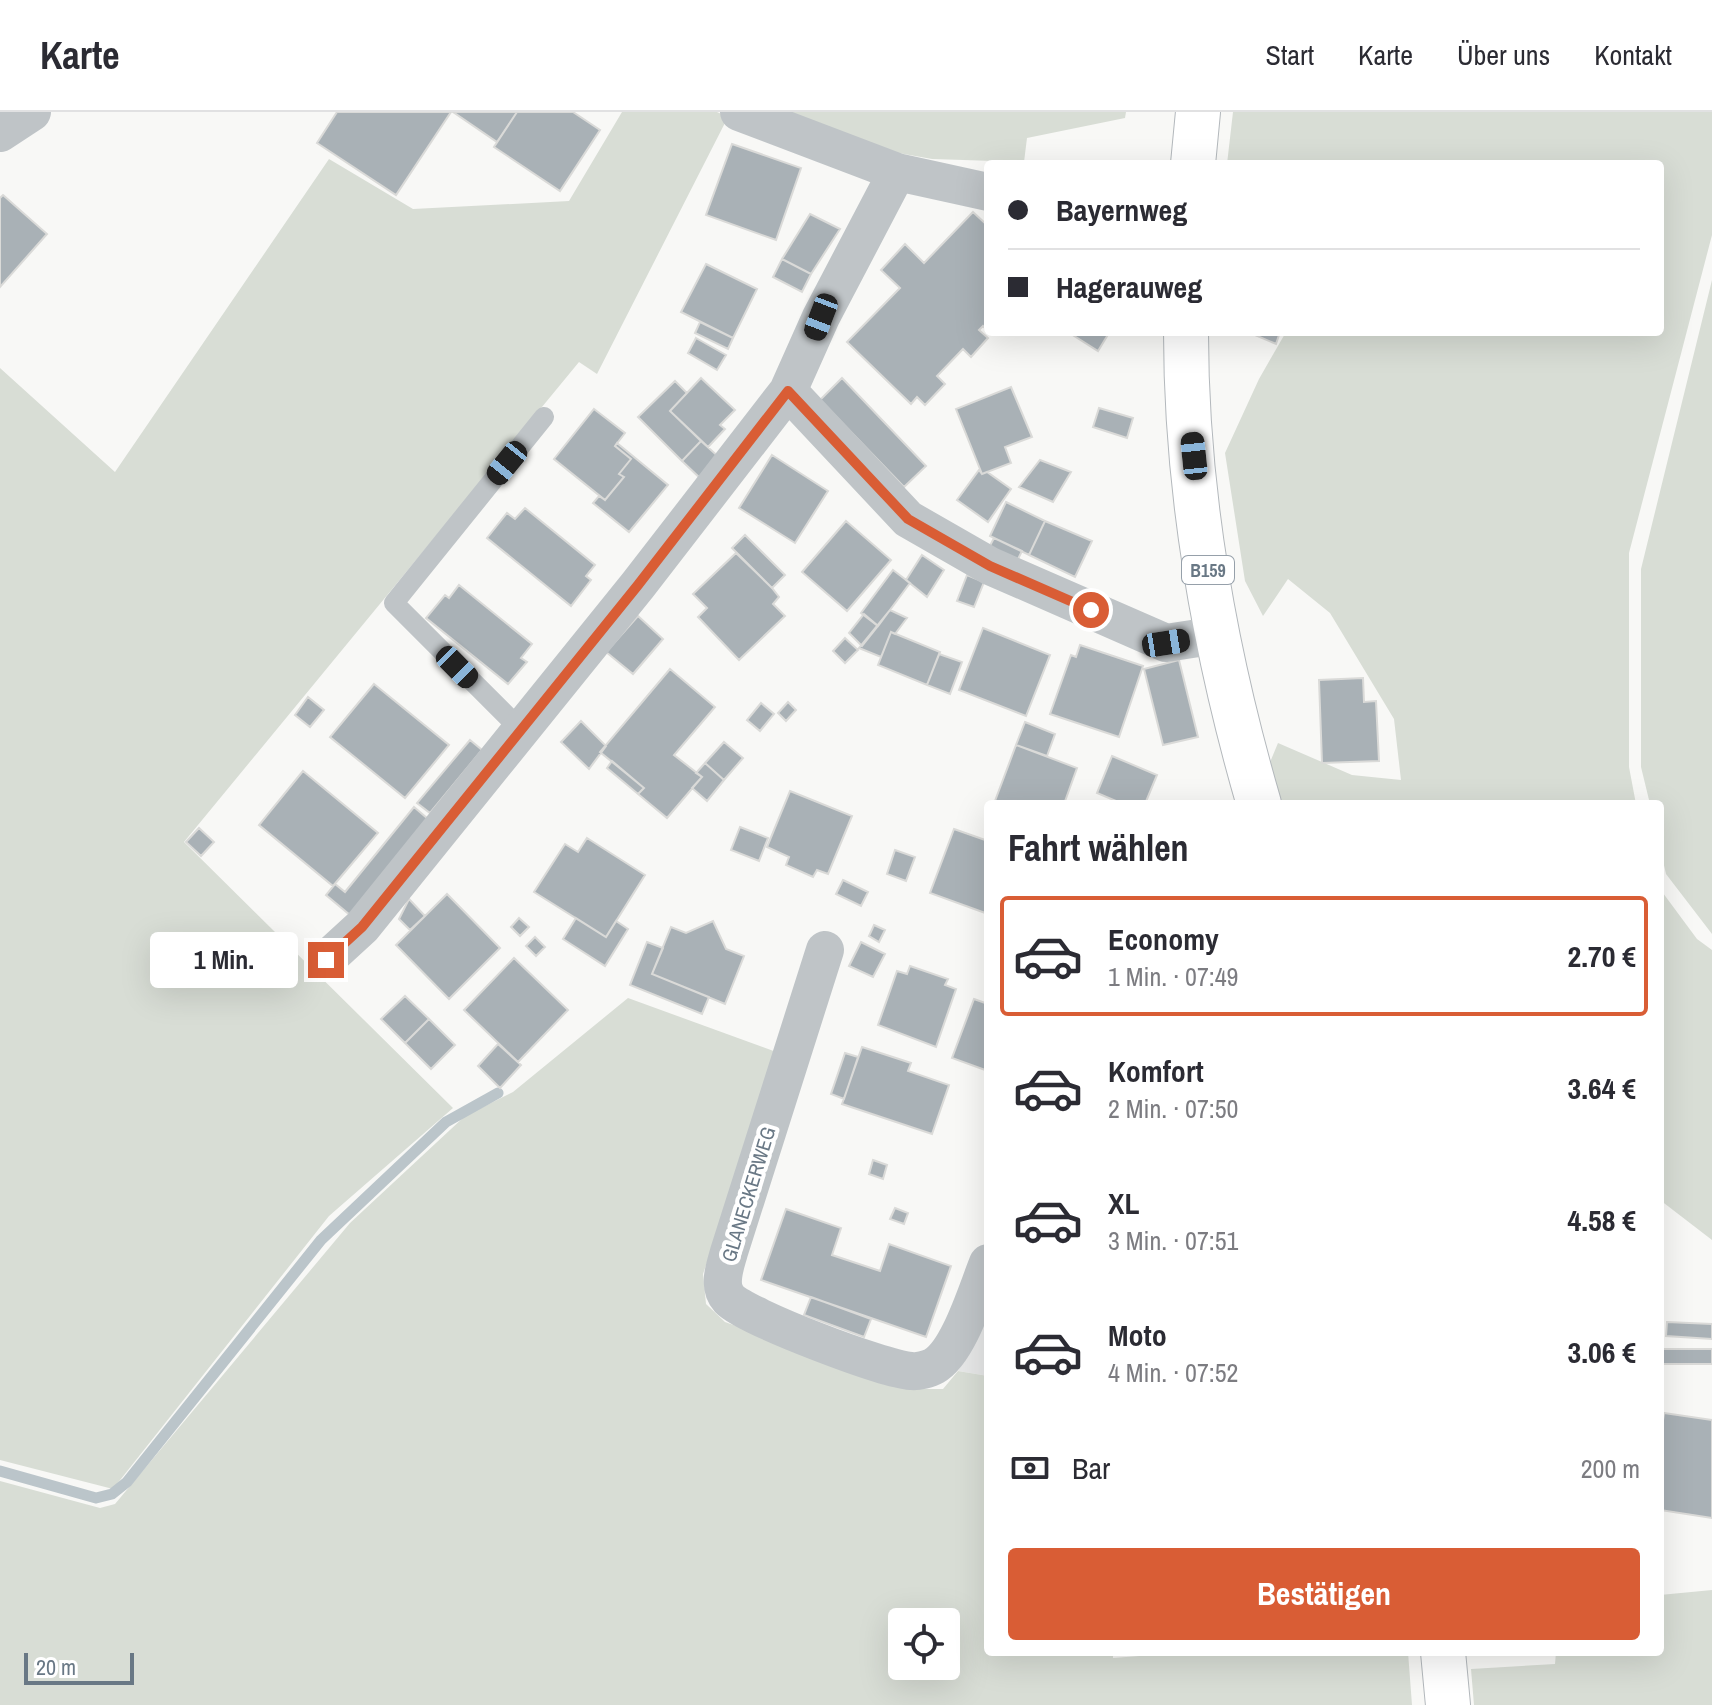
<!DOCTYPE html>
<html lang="de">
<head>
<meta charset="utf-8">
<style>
  :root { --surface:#fff; --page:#f2f2f3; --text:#2b2b33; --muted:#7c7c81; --line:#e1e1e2; --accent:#d95d35 }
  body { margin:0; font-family:"Archivo Narrow",sans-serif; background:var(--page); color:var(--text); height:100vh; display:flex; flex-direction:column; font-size:30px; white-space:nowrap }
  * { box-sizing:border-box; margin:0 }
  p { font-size:26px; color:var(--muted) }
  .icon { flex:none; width:44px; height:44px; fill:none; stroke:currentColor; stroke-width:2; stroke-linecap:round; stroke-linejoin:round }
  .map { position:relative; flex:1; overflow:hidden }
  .drawer { position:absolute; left:984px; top:688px; width:680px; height:856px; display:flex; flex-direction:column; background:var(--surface); border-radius:8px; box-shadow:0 8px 32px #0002 }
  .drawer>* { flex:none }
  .guide { position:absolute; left:984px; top:48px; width:680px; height:176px; border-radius:8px; box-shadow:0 8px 32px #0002; display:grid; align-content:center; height:176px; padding:0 24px; background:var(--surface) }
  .fabs { position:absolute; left:888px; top:1496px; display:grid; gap:16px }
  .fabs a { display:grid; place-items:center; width:72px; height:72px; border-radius:8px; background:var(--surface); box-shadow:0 8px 32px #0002; font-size:40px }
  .scale { position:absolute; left:24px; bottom:20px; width:110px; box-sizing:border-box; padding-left:8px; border:4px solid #697885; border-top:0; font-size:22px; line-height:28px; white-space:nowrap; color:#697885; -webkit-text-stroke:6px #fff; paint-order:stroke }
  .end { position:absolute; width:36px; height:36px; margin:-18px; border:10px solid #d95d35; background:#fff; box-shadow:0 0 0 4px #fff }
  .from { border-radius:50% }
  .bubble { position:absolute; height:56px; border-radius:8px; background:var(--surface); box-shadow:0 8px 32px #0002; font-size:26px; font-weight:700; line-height:56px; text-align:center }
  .car { position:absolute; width:24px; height:48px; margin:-24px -12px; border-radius:10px; box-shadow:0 0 6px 2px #0007; background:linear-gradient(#222 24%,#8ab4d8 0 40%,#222 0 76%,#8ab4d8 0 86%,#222 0) }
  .guide b { display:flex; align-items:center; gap:28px; height:76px; font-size:30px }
  .guide b+b { border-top:2px solid var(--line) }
  .guide i { width:20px; height:20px; background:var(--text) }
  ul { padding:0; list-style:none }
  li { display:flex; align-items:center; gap:24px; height:120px; margin:0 16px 12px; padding:0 8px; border:4px solid transparent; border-radius:8px }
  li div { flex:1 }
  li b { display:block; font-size:30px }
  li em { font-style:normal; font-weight:700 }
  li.current { border-color:var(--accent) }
  li>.icon { width:72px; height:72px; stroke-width:1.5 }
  h2 { padding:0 24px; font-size:36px; line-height:96px }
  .pay { display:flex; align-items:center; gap:20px; height:88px; padding:0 24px; font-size:30px }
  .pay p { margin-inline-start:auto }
  .action { display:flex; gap:16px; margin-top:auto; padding:16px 24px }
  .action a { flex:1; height:92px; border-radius:8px; background:var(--accent); color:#fff; font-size:32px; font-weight:700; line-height:92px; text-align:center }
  header { display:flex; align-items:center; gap:48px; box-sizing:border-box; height:112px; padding:0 40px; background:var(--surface); border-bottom:2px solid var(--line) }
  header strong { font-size:38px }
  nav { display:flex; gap:44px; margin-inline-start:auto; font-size:28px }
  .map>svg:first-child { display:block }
</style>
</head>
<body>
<header>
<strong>Karte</strong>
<nav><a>Start</a><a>Karte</a><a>Über uns</a><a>Kontakt</a></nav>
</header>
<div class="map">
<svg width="1712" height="1593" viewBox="0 0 1712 1593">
  <rect width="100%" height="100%" fill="#f8f8f6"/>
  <path fill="#e6e7e7" d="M988 1192V1264L958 1259Z"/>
  <path fill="#d8ddd5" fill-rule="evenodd" d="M622 0H717L728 5 597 262 579 250 184 730 453 996 329 1104 113 1377 0 1348V256L115 360 329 47 413 97 569 89Z
    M764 0H1126L1125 6 1027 26 1024 50 932 47 848 32Z
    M1233 0H1712V123L1629 441V655L1636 692H1281L1268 655 1278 631 1352 663 1401 668 1394 607 1330 501 1288 467 1263 504 1245 469 1225 341 1259 267 1286 220H1660V52H1227Z
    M1712 168V822L1666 762 1660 736V692H1650L1641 655V457Z
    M1660 777 1697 827 1712 838V1128L1660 1088Z
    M628 886 779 941 703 1162 706 1192 725 1210 914 1277H943L958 1259 988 1264V1540H1113V1546L1192 1540H1408L1412 1593H0V1369L100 1396 115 1392 350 1111 465 1004 513 980ZM902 1510H946V1554H902Z
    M1712 1478V1593H1474L1471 1557 1555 1552 1556 1540H1660V1483Z"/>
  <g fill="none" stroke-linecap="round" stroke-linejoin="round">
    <path stroke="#bbc5ca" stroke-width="11" d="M0 1359 96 1386 112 1382 127 1370 321 1128 446 1010 498 981"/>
  </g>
  <path fill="#a9b1b6" stroke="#dadad8" stroke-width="2" d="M337 0H451L396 83 317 31Z
    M453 0H517L497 30Z
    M517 0H573L600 18 560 79 494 35Z
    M732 32 801 56 776 128 706 103Z
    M3 83 47 122 0 175V86Z
    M973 100 988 114V219L983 214 979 218 988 226 971 245 963 237 937 264 945 272 925 293 917 285 911 292 847 230 900 176 881 158 905 132 924 151Z
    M810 102 840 117 811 162 782 147Z
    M782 147 811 162 802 180 773 165Z
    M706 152 757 177 733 226 681 200Z
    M700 210 733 226 728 237 695 221Z
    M1068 220H1107L1109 221 1098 239Z
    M1248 220H1280L1276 232Z
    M696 226 726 243 717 258 688 241Z
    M701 266 735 298 720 313 725 317 708 335 670 299Z
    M842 266 926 354 904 375 820 288Z
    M675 269 687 281 670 299 701 329 682 349 638 305Z
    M1011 275 1032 325 1005 335 1011 351 982 362 956 297Z
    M1099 296 1133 306 1127 326 1093 315Z
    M594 297 625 321 615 334 631 347 619 362 624 365 605 388 554 347Z
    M701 329 721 347 701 367 682 349Z
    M617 331 668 373 629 420 593 391 599 384 605 388 624 365 619 362 631 347 615 334Z
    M772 343 828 379 795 431 739 396Z
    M1040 348 1071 360 1053 390 1019 375Z
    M979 358 982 362 987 360 1011 377 988 410 957 388Z
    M1006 390 1045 409 1029 443 990 424Z
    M525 396 595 453 586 464 591 468 571 494 487 426 507 401 515 407Z
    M846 409 891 448 847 499 802 460Z
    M1045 409 1092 429 1075 465 1029 443Z
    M745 423 785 463 772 476 732 436Z
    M994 426 1022 439 1014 455 986 441Z
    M736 441 772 476 779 485 773 492 785 504 739 548 698 505 707 496 693 482Z
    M922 443 944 458 927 485 906 468Z
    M893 458 910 471 878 514 861 501Z
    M967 463 984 470 974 495 957 489Z
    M459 473 532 532 521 546 527 550 508 572 426 506 445 483 449 486Z
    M890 498 907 506 895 522 891 520 881 545 859 536Z
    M864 502 878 514 862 534 849 521Z
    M638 504 663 527 633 562 606 540Z
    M983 516 1050 543 1026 604 959 578Z
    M891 520 940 540 927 573 878 553Z
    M845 526 858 538 845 551 833 539Z
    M1080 533 1143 554 1119 625 1050 602 1071 543 1076 545Z
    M939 542 962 550 950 582 927 573Z
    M1179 548 1198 625 1163 633 1144 557Z
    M670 557 715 595 674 643 702 665 667 706 638 682 644 676 600 640Z
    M1363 566 1364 590 1376 589 1379 649 1322 651 1319 568Z
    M374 572 449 633 405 686 330 625Z
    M308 585 324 598 310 615 295 603Z
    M788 590 796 598 786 609 778 601Z
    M761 591 774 602 760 619 747 608Z
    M581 609 606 634 589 657 561 630Z
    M1025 610 1055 622 1047 644 1016 633Z
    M470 628 482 638 430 701 417 691Z
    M724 630 743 646 724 668 705 651Z
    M1016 633 1077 656 1064 692 995 689Z
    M1112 644 1157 663 1145 692H1123L1097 681Z
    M612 649 644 676 638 682 607 656Z
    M705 651 724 668 707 689 692 676 702 665 696 661Z
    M303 659 378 721 333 774 259 713Z
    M790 679 852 704 828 762 817 758 813 765 786 753 789 745 767 735Z
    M414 695 428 707 350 803 326 783 335 772 345 780Z
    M740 715 768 726 759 749 731 738Z
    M199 716 214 730 201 744 186 730Z
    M954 717 988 729V802L930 781Z
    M587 726 645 763 606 825 534 780 565 732 578 740Z
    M895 738 915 745 906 769 887 762Z
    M843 768 868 780 861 794 836 782Z
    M447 782 500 836 449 887 396 833Z
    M409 787 425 804 410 818 399 807Z
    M519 806 529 815 520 824 511 815Z
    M576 806 606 825 616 809 628 817 605 854 563 827Z
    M713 809 726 837 744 844 725 892 652 862 671 815 686 821Z
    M874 813 885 818 879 830 869 824Z
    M535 825 545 835 536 844 526 834Z
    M647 830 663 836 652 862 709 885 702 902 630 873Z
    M861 830 885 842 873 865 849 854Z
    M514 846 568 898 518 950 464 898Z
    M910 854 948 867 945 873 956 877 936 935 878 913 897 859 907 862Z
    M405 884 429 907 405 931 381 907Z
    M974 887 988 892V959L952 946Z
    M429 907 455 933 431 957 405 931Z
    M498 932 521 953 500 976 478 954Z
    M862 935 911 951 908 959 949 973 932 1022 842 992Z
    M845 941 858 945 844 987 831 982Z
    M873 1048 887 1053 883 1067 869 1062Z
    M895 1096 908 1101 904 1112 890 1107Z
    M786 1097 841 1116 832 1143 880 1159 889 1132 951 1154 926 1225 761 1168Z
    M811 1185 871 1207 864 1225 804 1203Z
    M1667 1210 1712 1212V1227L1666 1224Z
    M1660 1237H1712V1252H1660Z
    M1664 1301 1712 1308V1406L1660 1398V1329Z"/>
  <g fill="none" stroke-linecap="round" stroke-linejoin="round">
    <defs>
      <path id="primary" d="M1193 52 1198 0
        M1186 220C1186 378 1215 541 1259 692
        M1443 1540 1448 1593"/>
    </defs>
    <use href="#primary" stroke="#b3b8bc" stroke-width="46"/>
    <path stroke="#bfc4c7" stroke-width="20" d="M521 618 394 491 544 305"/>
    <path stroke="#bfc4c7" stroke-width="38" d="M739 0 897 60 988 80
      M0 21 32 0
      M788 279 908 407 990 454 1166 531 1218 523
      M825 838 729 1140C725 1155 717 1174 729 1187 746 1205 883 1257 911 1259 917 1260 929 1257 934 1254 959 1240 977 1178 988 1151
      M326 848 362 815 638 473 788 279 821 205 897 60"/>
    <use href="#primary" stroke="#fff" stroke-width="44"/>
  </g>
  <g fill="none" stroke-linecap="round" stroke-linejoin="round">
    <path stroke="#d95d35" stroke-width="10" d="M326 848 362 815 638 473 788 279 908 407 990 454 1091 498"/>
  </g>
  <g text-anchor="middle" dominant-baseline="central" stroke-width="8" stroke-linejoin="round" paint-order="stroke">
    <rect fill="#fff" stroke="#96a0aa" stroke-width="2" x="1182" y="444" width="52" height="28" rx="6"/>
    <g font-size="18" font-weight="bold" fill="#697885">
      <text x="1208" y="458">B159</text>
    </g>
    <g font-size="20" fill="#697885" stroke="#fff">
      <text transform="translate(748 1082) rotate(-73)">GLANECKERWEG</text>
    </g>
  </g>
</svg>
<div class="fabs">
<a><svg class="icon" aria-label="locate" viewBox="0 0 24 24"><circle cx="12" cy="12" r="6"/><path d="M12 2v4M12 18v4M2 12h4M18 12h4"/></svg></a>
</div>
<div class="scale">20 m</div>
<i class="end from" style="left:1091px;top:498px"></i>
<i class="end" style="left:326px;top:848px"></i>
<div class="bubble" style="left:150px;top:820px;width:148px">1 Min.</div>
<i class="car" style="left:821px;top:205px;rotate:201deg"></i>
<i class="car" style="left:1194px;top:344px;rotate:354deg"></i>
<i class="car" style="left:507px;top:351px;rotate:219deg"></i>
<i class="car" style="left:1166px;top:531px;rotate:81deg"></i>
<i class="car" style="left:457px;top:555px;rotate:135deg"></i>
<div class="guide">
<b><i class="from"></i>Bayernweg</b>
<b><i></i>Hagerauweg</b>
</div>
<section class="drawer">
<h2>Fahrt wählen</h2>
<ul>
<li class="current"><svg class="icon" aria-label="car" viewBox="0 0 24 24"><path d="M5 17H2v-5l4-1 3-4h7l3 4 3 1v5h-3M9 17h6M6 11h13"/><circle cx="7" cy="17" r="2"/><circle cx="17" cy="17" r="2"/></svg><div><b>Economy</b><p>1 Min. · 07:49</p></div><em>2.70 €</em></li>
<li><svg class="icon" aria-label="car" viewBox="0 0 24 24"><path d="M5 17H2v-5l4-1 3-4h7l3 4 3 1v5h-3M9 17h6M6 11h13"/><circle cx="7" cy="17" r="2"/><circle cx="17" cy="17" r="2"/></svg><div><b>Komfort</b><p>2 Min. · 07:50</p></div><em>3.64 €</em></li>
<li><svg class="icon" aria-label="car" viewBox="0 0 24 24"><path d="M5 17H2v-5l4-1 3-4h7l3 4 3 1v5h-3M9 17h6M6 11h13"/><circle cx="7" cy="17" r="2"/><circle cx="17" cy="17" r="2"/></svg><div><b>XL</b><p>3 Min. · 07:51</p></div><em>4.58 €</em></li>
<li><svg class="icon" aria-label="car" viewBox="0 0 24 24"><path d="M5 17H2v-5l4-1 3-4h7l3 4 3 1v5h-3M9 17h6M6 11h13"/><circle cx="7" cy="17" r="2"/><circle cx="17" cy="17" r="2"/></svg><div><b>Moto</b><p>4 Min. · 07:52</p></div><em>3.06 €</em></li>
</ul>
<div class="pay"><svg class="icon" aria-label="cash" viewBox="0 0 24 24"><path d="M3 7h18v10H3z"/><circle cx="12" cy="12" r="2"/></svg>Bar<p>200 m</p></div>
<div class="action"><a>Bestätigen</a></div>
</section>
</div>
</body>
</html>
